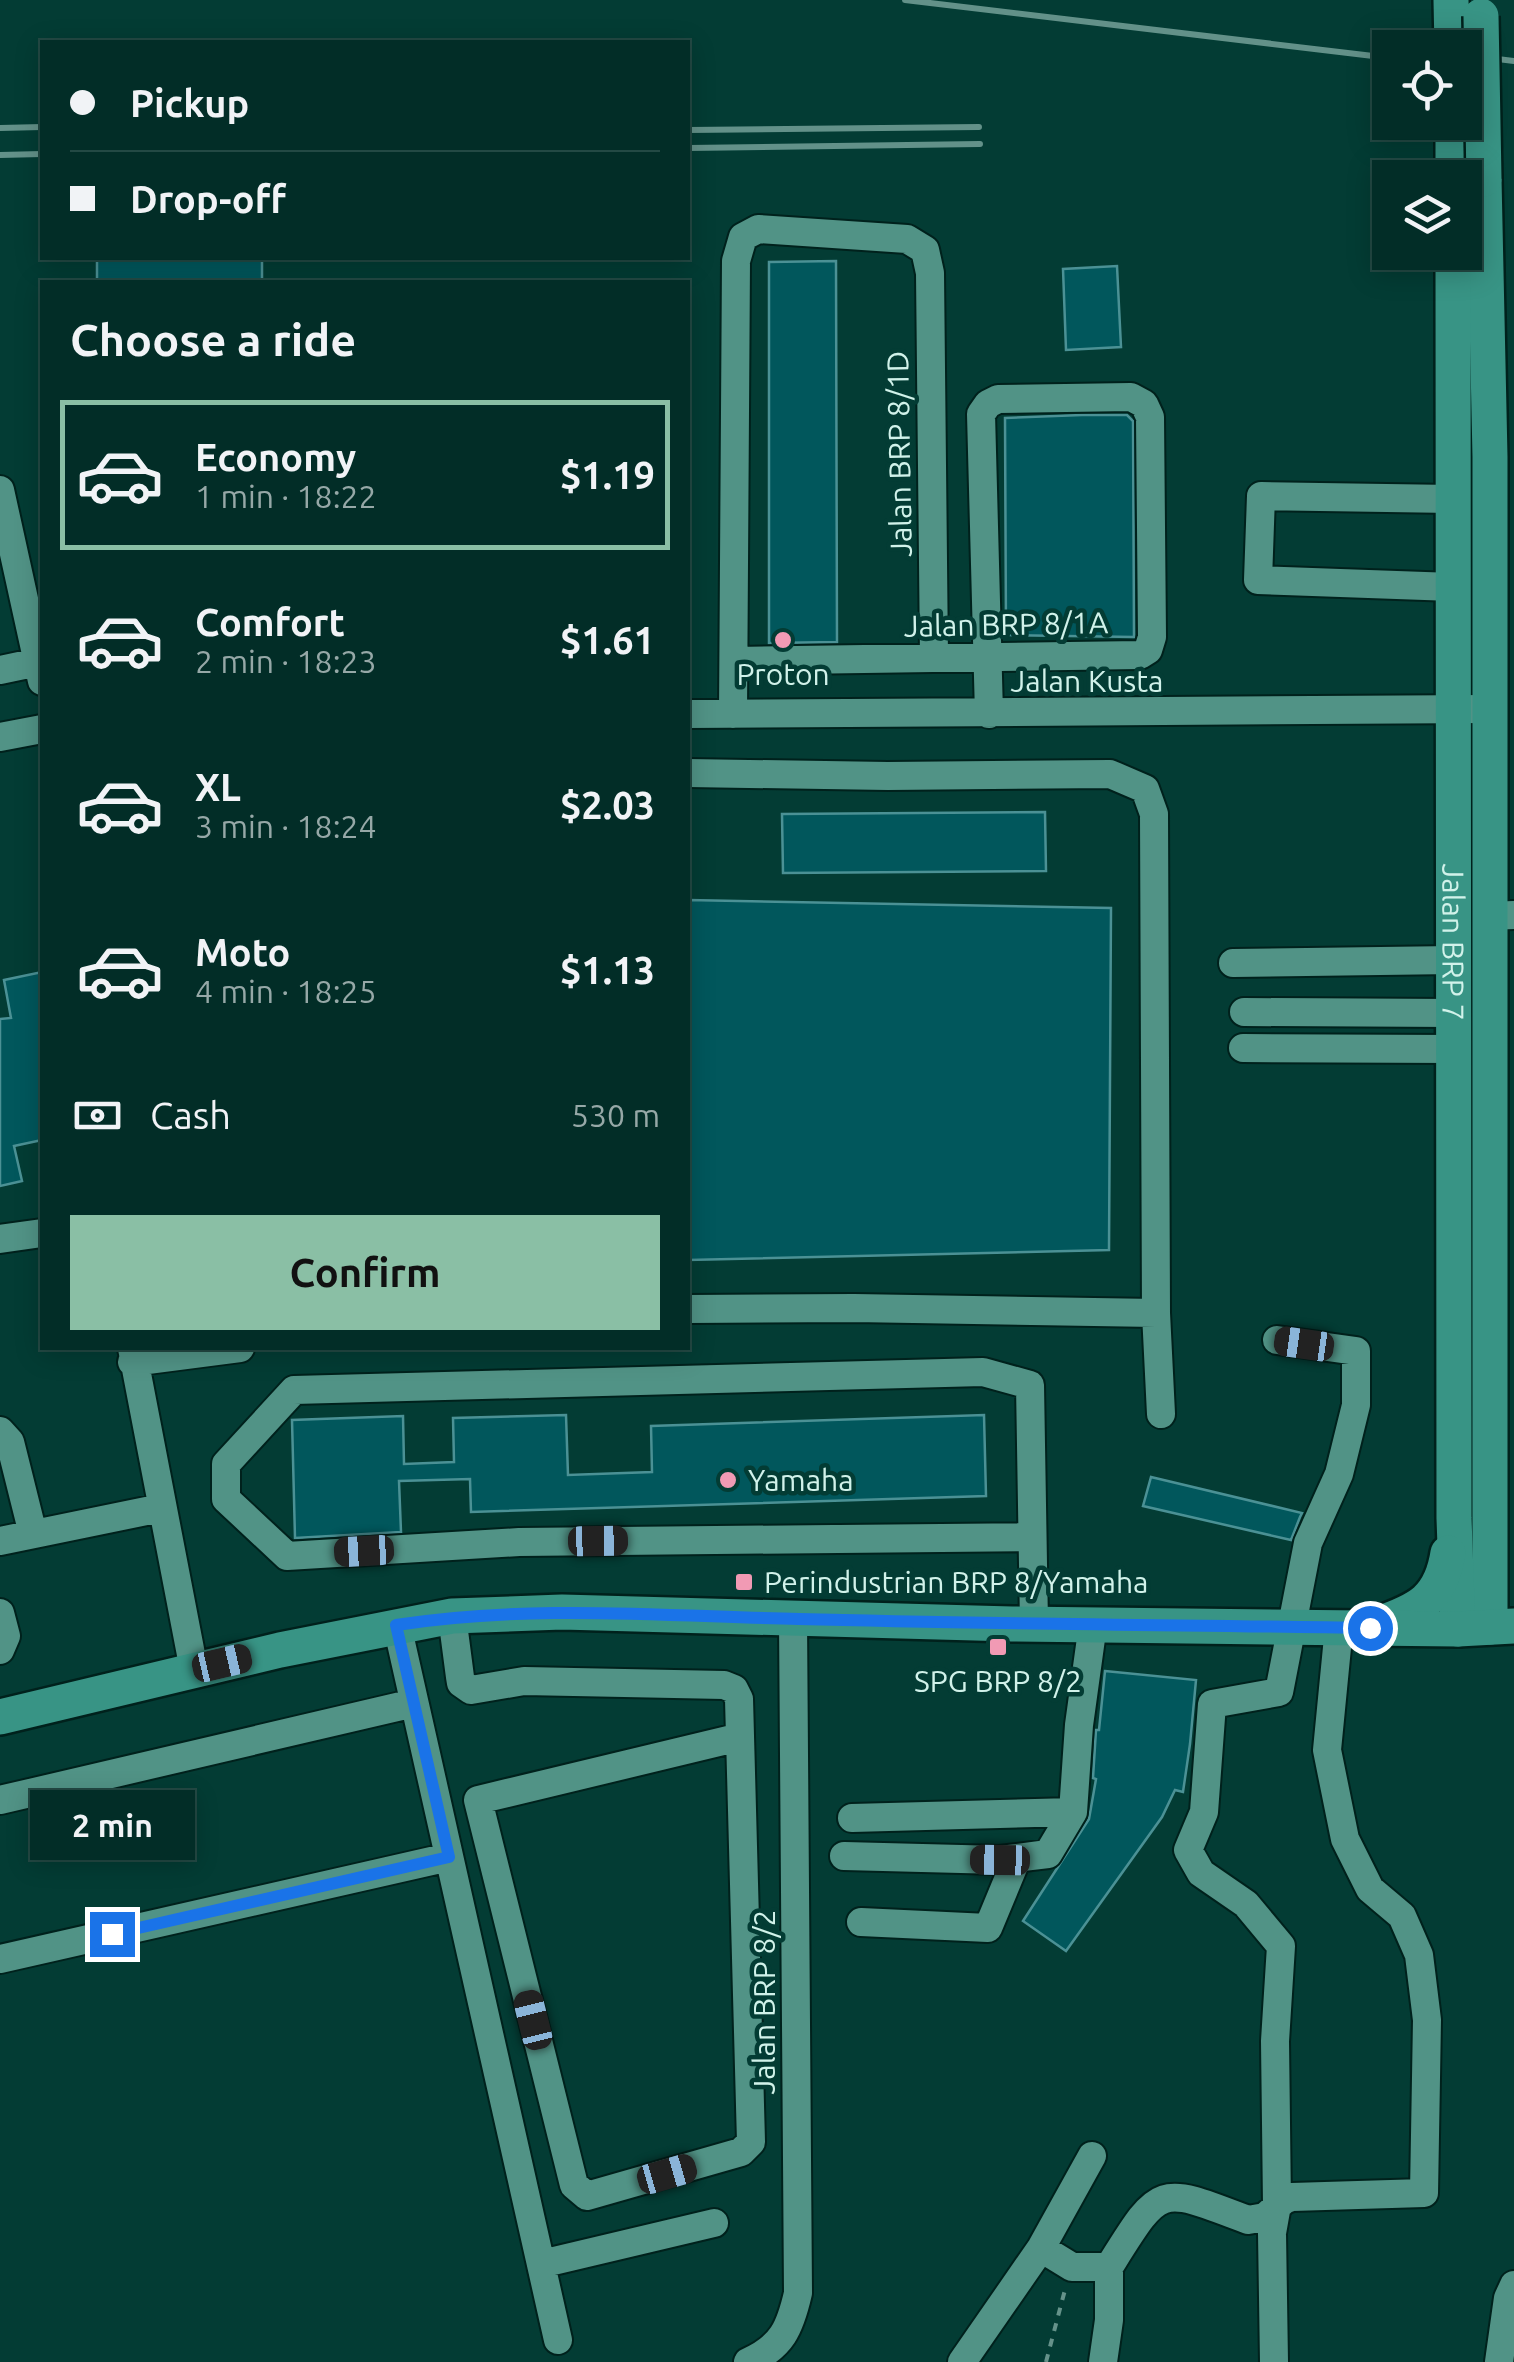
<!DOCTYPE html>
<html lang="en">
<head>
<meta charset="utf-8">
<style>
  :root { --surface:#022d27; --page:#0c352f; --text:#f1f3f6; --muted:#96a8a7; --line:#234944; --accent:#8abfa5 }
  body { margin:0; font-family:Ubuntu,sans-serif; background:var(--page); color:var(--text); height:100vh; display:flex; flex-direction:column; font-size:38px; white-space:nowrap }
  * { box-sizing:border-box; margin:0 }
  p { font-size:32px; color:var(--muted) }
  .icon { flex:none; width:55px; height:55px; fill:none; stroke:currentColor; stroke-width:2; stroke-linecap:round; stroke-linejoin:round }
  .map { position:relative; flex:1; overflow:hidden }
  .drawer { position:absolute; left:40px; top:280px; width:650px; height:1070px; display:flex; flex-direction:column; background:var(--surface); border-radius:0px; box-shadow:0 5px 25px #0003,0 0 0 2px var(--line) }
  .drawer>* { flex:none }
  .top-card { position:absolute; left:40px; top:40px; width:650px; height:220px; border-radius:0px; box-shadow:0 5px 25px #0003,0 0 0 2px var(--line); display:grid; align-content:center; height:220px; padding:0 30px; background:var(--surface) }
  .fabs { position:absolute; left:1372px; top:30px; display:grid; gap:20px }
  .fabs a { display:grid; place-items:center; width:110px; height:110px; border-radius:0px; background:var(--surface); box-shadow:0 5px 25px #0003,0 0 0 2px var(--line); font-size:50px }
  .end { position:absolute; width:45px; height:45px; margin:-22px; border:12px solid #1a73e8; background:#fff; box-shadow:0 0 0 5px #fff }
  .from { border-radius:50% }
  .bubble { position:absolute; height:70px; border-radius:0px; background:var(--surface); box-shadow:0 5px 25px #0003,0 0 0 2px var(--line); font-size:32px; font-weight:700; line-height:70px; text-align:center }
  .car { position:absolute; width:30px; height:60px; margin:-30px -15px; border-radius:12px; box-shadow:0 0 8px 2px #0007; background:linear-gradient(#222 24%,#8ab4d8 0 40%,#222 0 76%,#8ab4d8 0 86%,#222 0) }
  .top-card b { display:flex; align-items:center; gap:35px; height:95px; font-size:38px }
  .top-card b+b { border-top:2px solid var(--line) }
  .top-card i { width:25px; height:25px; background:var(--text) }
  ul { padding:0; list-style:none }
  li { display:flex; align-items:center; gap:30px; height:150px; margin:0 20px 15px; padding:0 10px; border:5px solid transparent; border-radius:0px }
  li div { flex:1 }
  li b { display:block; font-size:38px }
  li em { font-style:normal; font-weight:700 }
  li.active { border-color:var(--accent) }
  li>.icon { width:90px; height:90px; stroke-width:1.5 }
  h2 { padding:0 30px; font-size:45px; line-height:120px }
  .pay { display:flex; align-items:center; gap:25px; height:110px; padding:0 30px; font-size:38px }
  .pay p { margin-inline-start:auto }
  .action { display:flex; gap:20px; margin-top:auto; padding:20px 30px }
  .action a { flex:1; height:115px; border-radius:0px; background:var(--accent); color:#111; font-size:40px; font-weight:700; line-height:115px; text-align:center }
  .map>svg:first-child { display:block }
</style>
</head>
<body>
<div class="map">
<svg width="1514" height="2362" viewBox="0 0 1514 2362">
  <rect width="100%" height="100%" fill="#033c34"/>
  <path fill="#01575c" stroke="#4b9195" stroke-width="2.5" d="M97 258H262V282H97Z
    M836 261 837 642 769 643V262Z
    M1117 266 1121 347 1066 350 1063 269Z
    M1082 415H1127L1133 421 1134 637 1006 635 1005 418Z
    M1045 812 1046 871 783 873 782 814Z
    M688 900 1111 908 1109 1250 688 1260Z
    M42 972V1140L14 1146 22 1181 0 1186V1019L11 1018 4 980Z
    M566 1415 568 1475 652 1472 651 1426 984 1415 986 1496 471 1512 470 1479 399 1481 401 1532 295 1538 292 1420 403 1416 404 1464 454 1462 453 1418Z
    M1151 1477 1302 1513 1300 1517 1291 1540 1143 1506Z
    M1105 1671 1196 1680 1190 1744 1183 1792 1175 1790 1162 1817 1066 1951 1023 1921 1089 1819 1096 1779 1093 1778 1096 1730H1099Z"/>
  <g fill="none" stroke-linecap="round" stroke-linejoin="round">
    <defs>
      <path id="minor" d="M0 490 42 681
        M1453 587 1258 580 1261 496 1453 499
        M736 661 1140 655 1148 650 1152 637 1150 417 1144 404 1131 397 998 399 988 404 981 414 989 714
        M0 670 38 662
        M688 714 1488 709
        M733 714 736 261 743 237 758 229 907 239 925 250 930 273 934 657
        M0 737 42 729
        M688 773 888 776 1110 774 1145 789 1154 814 1156 1313 1161 1414
        M1488 916 1514 915
        M1233 963 1454 960
        M1244 1012 1454 1013
        M1243 1048 1454 1049
        M0 1239 42 1233
        M688 1309 854 1308 1156 1313
        M132 1348 194 1670
        M132 1362 240 1348
        M0 1431 10 1442 33 1534
        M1032 1537 519 1542 287 1556 226 1499V1464L294 1390 983 1372 1030 1385 1034 1624
        M0 1541 161 1508
        M0 1613 6 1636 0 1650
        M452 1616 460 1677 461 1683 471 1690 524 1681 724 1685 734 1689 739 1699 751 2142 741 2152 587 2196 574 2185 478 1800 740 1737
        M397 1625 558 2340
        M0 1800 414 1703
        M852 1818 1073 1812
        M844 1856 1000 1860 1048 1854 1073 1812 1079 1725 1093 1624
        M861 1922 988 1928 1017 1858
        M0 1959 449 1857
        M1041 2248 1072 2267H1109C1161 2184 1157 2185 1248 2220L1265 2217 1284 2200 1292 2197 1424 2193 1427 2020 1419 1955 1402 1916 1370 1889 1345 1839 1327 1750 1339 1627
        M541 2264 714 2223
        M748 2362C782 2347 790 2328 798 2293L793 1619
        M962 2362 1041 2248 1092 2156
        M1103 2362 1109 2320V2267
        M1274 2362 1272 2233 1277 2205 1275 2041 1281 1946 1246 1904 1201 1873 1188 1850 1204 1812 1212 1704 1279 1692 1308 1543 1339 1474 1356 1405V1351L1277 1340
        M1499 2362 1508 2298 1514 2285"/>
      <g id="major">
        <path d="M1451 0 1452 48"/>
        <path d="M1453 122V178"/>
        <path d="M1484 179 1490 457V1627"/>
        <path id="s1" d="M1453 252 1454 1518 1458 1629"/>
        <path d="M1378 1624C1419 1610 1441 1599 1448 1553"/>
        <path d="M0 1717 280 1650 452 1616 562 1612 1012 1624 1458 1629 1514 1626"/>
      </g>
    </defs>
    <use href="#minor" stroke="#00211c" stroke-width="32"/>
    <use href="#major" stroke="#00211c" stroke-width="40"/>
    <path stroke="#65928a" stroke-width="4" stroke-dasharray="8 8" stroke-linecap="butt" d="M1046 2362 1066 2286"/>
    <use href="#minor" stroke="#519386" stroke-width="28"/>
    <use href="#major" stroke="#389485" stroke-width="35"/>
    <path stroke="#639189" stroke-width="6" d="M905 0 1390 58
      M1465 55 1514 61
      M0 128 42 127
      M688 130 979 127
      M688 148 980 144
      M0 155 42 154"/>
    <defs>
      <path id="major-bridge" d="M1481 16 1484 179"/>
    </defs>
    <use href="#major-bridge" stroke="#00211c" stroke-width="40" stroke-linecap="butt"/>
    <use href="#major-bridge" stroke="#389485" stroke-width="35"/>
  </g>
  <g fill="none" stroke-linecap="round" stroke-linejoin="round">
    <path stroke="#1a73e8" stroke-width="12" d="M112 1934 449 1857 396 1625C530 1604 665 1616 799 1619 989 1624 1179 1625 1370 1628"/>
  </g>
  <g fill="#f19ab4" stroke="#033c34" stroke-width="4">
    <circle cx="783" cy="640" r="10"/>
    <circle cx="728" cy="1480" r="10"/>
    <rect x="734" y="1572" width="20" height="20" rx="5"/>
    <rect x="988" y="1637" width="20" height="20" rx="5"/>
  </g>
  <g text-anchor="middle" dominant-baseline="central" stroke-width="9" stroke-linejoin="round" paint-order="stroke">
    <g font-size="30" fill="#d1f2ea" stroke="#033c34">
      <text transform="translate(899 454) rotate(-91)">Jalan BRP 8/1D</text>
      <text transform="translate(1006 624) rotate(-1)">Jalan BRP 8/1A</text>
      <text x="1087" y="681">Jalan Kusta</text>
      <text stroke="none"><textPath href="#s1" startOffset="690">Jalan BRP 7</textPath></text>
      <text transform="translate(764 2002) rotate(-90)">Jalan BRP 8/2</text>
    </g>
    <g font-size="30" fill="#d1f2ea" stroke="#033c34">
      <text x="783" y="674">Proton</text>
      <text x="748" y="1480" text-anchor="start">Yamaha</text>
      <text x="764" y="1582" text-anchor="start">Perindustrian BRP 8/Yamaha</text>
      <text x="998" y="1681">SPG BRP 8/2</text>
    </g>
  </g>
</svg>
<div class="fabs">
<a><svg class="icon" aria-label="locate" viewBox="0 0 24 24"><circle cx="12" cy="12" r="6"/><path d="M12 2v4M12 18v4M2 12h4M18 12h4"/></svg></a>
<a><svg class="icon" aria-label="layers" viewBox="0 0 24 24"><path d="M12 4l9 5-9 5-9-5zM3 14l9 5 9-5"/></svg></a>
</div>
<i class="end from" style="left:1370px;top:1628px"></i>
<i class="end" style="left:112px;top:1934px"></i>
<div class="bubble" style="left:30px;top:1790px;width:165px">2 min</div>
<i class="car" style="left:1304px;top:1344px;rotate:278deg"></i>
<i class="car" style="left:598px;top:1541px;rotate:89deg"></i>
<i class="car" style="left:364px;top:1551px;rotate:267deg"></i>
<i class="car" style="left:222px;top:1663px;rotate:77deg"></i>
<i class="car" style="left:1000px;top:1860px;rotate:271deg"></i>
<i class="car" style="left:533px;top:2020px;rotate:346deg"></i>
<i class="car" style="left:667px;top:2174px;rotate:74deg"></i>
<div class="top-card">
<b><i class="from"></i>Pickup</b>
<b><i></i>Drop-off</b>
</div>
<section class="drawer">
<h2>Choose a ride</h2>
<ul>
<li class="active"><svg class="icon" aria-label="car" viewBox="0 0 24 24"><path d="M5 17H2v-5l4-1 3-4h7l3 4 3 1v5h-3M9 17h6M6 11h13"/><circle cx="7" cy="17" r="2"/><circle cx="17" cy="17" r="2"/></svg><div><b>Economy</b><p>1 min · 18:22</p></div><em>$1.19</em></li>
<li><svg class="icon" aria-label="car" viewBox="0 0 24 24"><path d="M5 17H2v-5l4-1 3-4h7l3 4 3 1v5h-3M9 17h6M6 11h13"/><circle cx="7" cy="17" r="2"/><circle cx="17" cy="17" r="2"/></svg><div><b>Comfort</b><p>2 min · 18:23</p></div><em>$1.61</em></li>
<li><svg class="icon" aria-label="car" viewBox="0 0 24 24"><path d="M5 17H2v-5l4-1 3-4h7l3 4 3 1v5h-3M9 17h6M6 11h13"/><circle cx="7" cy="17" r="2"/><circle cx="17" cy="17" r="2"/></svg><div><b>XL</b><p>3 min · 18:24</p></div><em>$2.03</em></li>
<li><svg class="icon" aria-label="car" viewBox="0 0 24 24"><path d="M5 17H2v-5l4-1 3-4h7l3 4 3 1v5h-3M9 17h6M6 11h13"/><circle cx="7" cy="17" r="2"/><circle cx="17" cy="17" r="2"/></svg><div><b>Moto</b><p>4 min · 18:25</p></div><em>$1.13</em></li>
</ul>
<div class="pay"><svg class="icon" aria-label="cash" viewBox="0 0 24 24"><path d="M3 7h18v10H3z"/><circle cx="12" cy="12" r="2"/></svg>Cash<p>530 m</p></div>
<div class="action"><a>Confirm</a></div>
</section>
</div>
</body>
</html>
